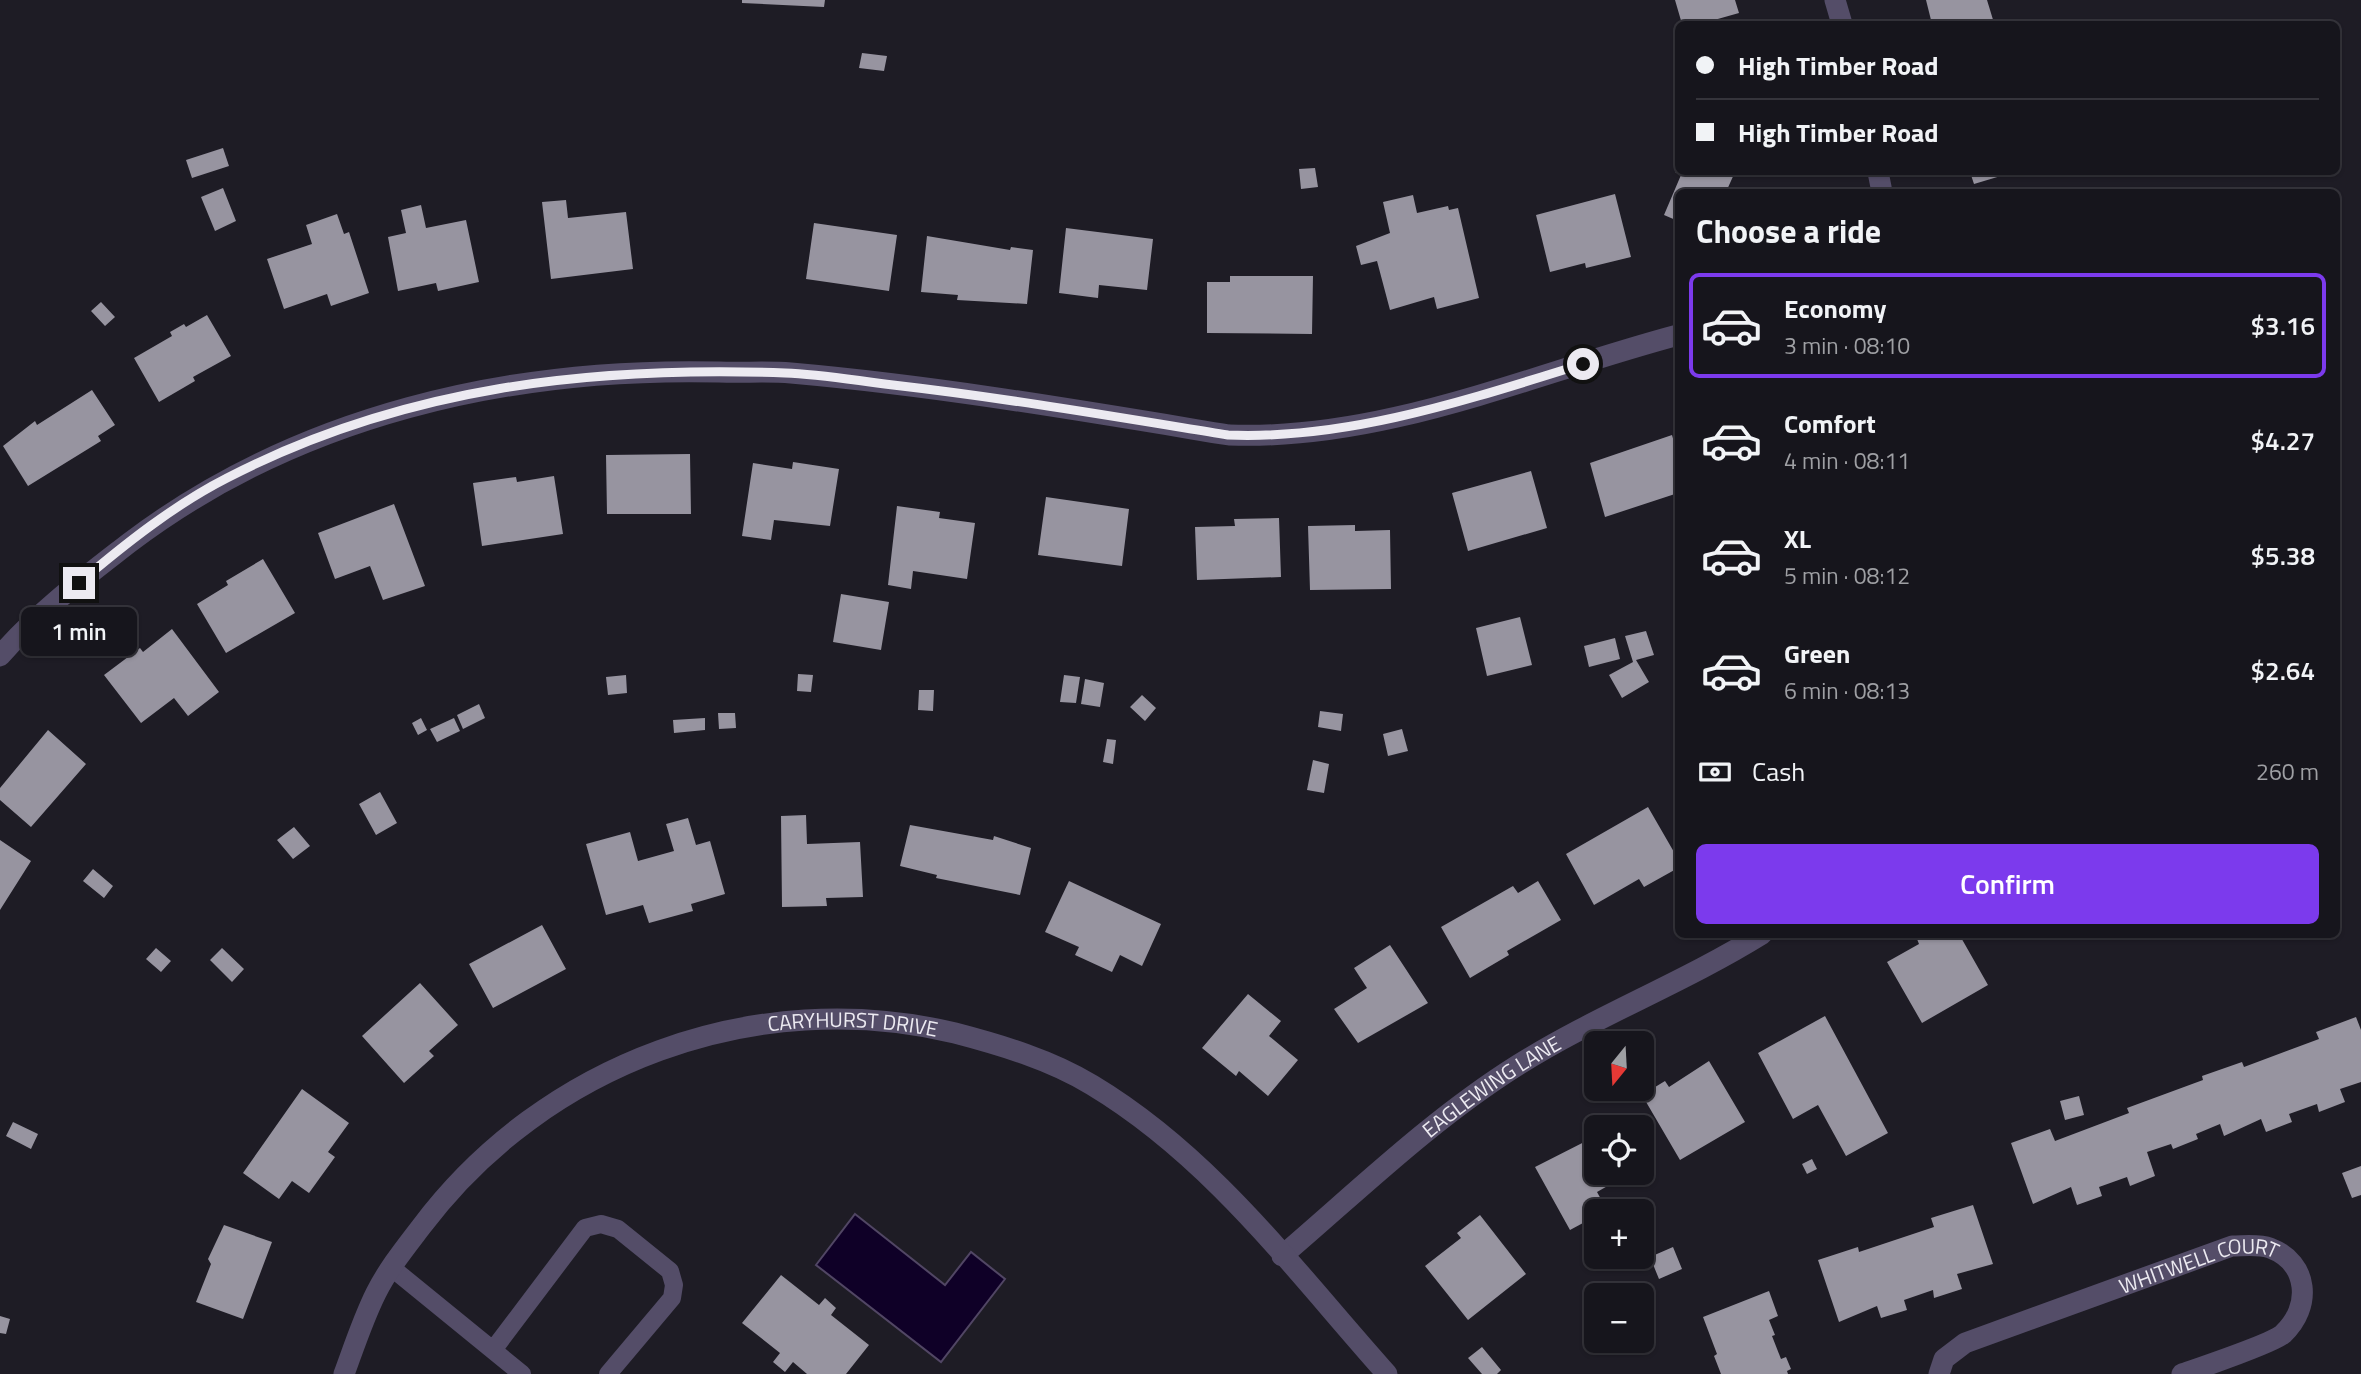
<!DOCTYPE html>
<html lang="en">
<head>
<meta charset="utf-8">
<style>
  :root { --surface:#16151c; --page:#232229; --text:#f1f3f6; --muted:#9e9fa3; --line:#35343b; --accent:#7c3aed }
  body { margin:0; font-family:"Titillium Web",sans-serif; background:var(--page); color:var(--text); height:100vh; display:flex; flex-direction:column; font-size:26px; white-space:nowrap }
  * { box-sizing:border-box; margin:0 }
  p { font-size:23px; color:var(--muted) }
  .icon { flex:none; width:38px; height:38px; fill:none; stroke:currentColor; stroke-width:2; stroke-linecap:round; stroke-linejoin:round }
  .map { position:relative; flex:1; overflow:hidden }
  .side { position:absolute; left:1675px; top:189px; width:665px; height:749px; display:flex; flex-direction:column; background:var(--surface); border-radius:10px; box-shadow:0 2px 5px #0004,0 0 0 2px var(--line) }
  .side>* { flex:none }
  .hud { position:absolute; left:1675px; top:21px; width:665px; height:154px; border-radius:10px; box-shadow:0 2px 5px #0004,0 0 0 2px var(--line); display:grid; align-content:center; height:154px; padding:0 21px; background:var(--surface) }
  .needle { width:46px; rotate:198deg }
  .buttons { position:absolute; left:1584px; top:1031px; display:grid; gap:14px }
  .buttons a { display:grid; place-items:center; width:70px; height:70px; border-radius:10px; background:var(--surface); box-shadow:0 2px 5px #0004,0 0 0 2px var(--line); font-size:35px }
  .end { position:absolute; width:32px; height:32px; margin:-16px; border:9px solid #eceaf1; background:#111; box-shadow:0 0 0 4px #111 }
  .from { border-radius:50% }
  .bubble { position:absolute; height:49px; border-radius:10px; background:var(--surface); box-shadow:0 2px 5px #0004,0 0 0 2px var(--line); font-size:23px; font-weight:600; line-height:49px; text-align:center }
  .hud b { display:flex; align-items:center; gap:24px; height:66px; font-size:26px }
  .hud b+b { border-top:2px solid var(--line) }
  .hud i { width:18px; height:18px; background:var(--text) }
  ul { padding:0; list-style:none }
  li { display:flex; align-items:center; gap:21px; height:105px; margin:0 14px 10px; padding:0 7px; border:4px solid transparent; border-radius:10px }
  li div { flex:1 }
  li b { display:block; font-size:26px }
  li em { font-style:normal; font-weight:600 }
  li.selected { border-color:var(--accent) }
  li>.icon { width:63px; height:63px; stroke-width:1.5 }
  h2 { padding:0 21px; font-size:32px; line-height:84px }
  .pay { display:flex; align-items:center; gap:18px; height:77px; padding:0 21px; font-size:26px }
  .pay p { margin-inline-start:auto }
  .action { display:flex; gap:14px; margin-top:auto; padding:14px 21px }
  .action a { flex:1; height:80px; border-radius:10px; background:var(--accent); color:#fff; font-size:28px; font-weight:600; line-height:80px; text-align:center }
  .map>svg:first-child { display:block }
</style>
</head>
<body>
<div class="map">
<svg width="2361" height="1374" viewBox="0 0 2361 1374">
  <rect width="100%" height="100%" fill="#1e1c25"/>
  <path fill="#0f0027" stroke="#514664" stroke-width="2" d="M855 1214 945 1285 971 1252 1005 1279 941 1362 816 1265Z"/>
  <path fill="#9794a0" d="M742 0H825L824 7 742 3Z
    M1675 0H1735L1739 13 1700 24H1682Z
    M1926 0H1987L1994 23 1932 24Z
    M862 53 887 56 884 71 859 68Z
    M223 148 229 166 192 178 186 160Z
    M1315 168 1318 187 1301 189 1299 169Z
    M1675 172H1735L1726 192H1678V221L1664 215 1681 175Z
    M1970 172H2014L1974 184Z
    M223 188 236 221 215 231 201 197Z
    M1615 194 1631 257 1586 268 1585 263 1550 272 1536 215Z
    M1413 195 1417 213 1448 206 1449 210 1458 208 1479 298 1437 309 1434 297 1390 310 1377 261 1361 265 1356 246 1390 233 1383 202Z
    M566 200 568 218 626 212 633 269 551 279 542 202Z
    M421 205 426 228 466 220 479 282 438 291 436 283 398 291 388 237 406 233 401 210Z
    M337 214 344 234 349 232 369 293 331 306 327 294 284 309 267 259 312 244 306 225Z
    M814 223 897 235 889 291 806 279Z
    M1066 228 1153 239 1147 290 1099 285 1098 298 1059 293Z
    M927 236 1010 250 1011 247 1033 250 1027 304 957 300 958 295 921 292Z
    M1230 276H1313L1312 334 1207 333V282H1230Z
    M101 302 115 317 105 326 91 311Z
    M207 315 231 356 193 377 195 381 159 402 134 358 172 336 170 332 184 324 186 327Z
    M92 390 115 425 98 436 101 441 28 486 3 446 35 421 37 425Z
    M1672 435 1678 456V493L1605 517 1590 463Z
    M690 454 691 514H607L606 455Z
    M793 462 839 469 830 526 774 520 771 540 742 536 753 463 792 469Z
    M1531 471 1547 528 1468 551 1452 493Z
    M554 476 563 534 482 546 473 483 516 477 517 482Z
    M1046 497 1129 509 1122 566 1038 555Z
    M394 504 425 586 383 600 370 566 335 579 318 533Z
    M897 506 940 512 939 518 975 523 967 579 913 571 911 589 888 585Z
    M1279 518 1281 577 1197 580 1195 527 1235 526 1234 519Z
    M1355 525V531L1390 530 1391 589 1310 590 1308 526Z
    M263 559 295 613 226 653 197 604 228 585 226 581Z
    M841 594 889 602 881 650 833 642Z
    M1520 617 1532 665 1487 676 1476 628Z
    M172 629 219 692 188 716 174 698 141 723 104 675 140 648 143 652Z
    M1646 631 1654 655 1636 660 1649 682 1622 698 1609 675 1633 662 1625 636Z
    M1615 638 1620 659 1589 667 1584 646Z
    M798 674 813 675 811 692 797 691Z
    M626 675 627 693 608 695 606 677Z
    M1064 675 1080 677 1076 703 1060 702Z
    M1085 679 1104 683 1100 707 1081 704Z
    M919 690H934L933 711 918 710Z
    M1142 695 1156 708 1145 721 1130 707Z
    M479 704 485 718 463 729 457 715Z
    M1320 711 1343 714 1341 731 1318 727Z
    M718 713H735L736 728 719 729Z
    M421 718 427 730 418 735 412 723Z
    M454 718 460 731 437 742 430 729Z
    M705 718V730L674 733 673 720Z
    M1402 729 1408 751 1388 756 1383 734Z
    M48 730 86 764 31 827 0 800V788Z
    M1107 739 1116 740 1113 764 1103 762Z
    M1313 760 1329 764 1324 793 1307 790Z
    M380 792 397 823 376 835 359 804Z
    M1648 807 1678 859V868L1644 887 1639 879 1594 905 1566 854Z
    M806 815 807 844 860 842 863 897 826 898 827 906 782 907 781 816Z
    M688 818 696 845 710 841 725 894 691 904 693 911 649 923 643 905 606 915 586 844 630 832 638 861 674 851 666 824Z
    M910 825 993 840 994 836 1031 848 1020 895 936 878 937 875 900 866Z
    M294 827 310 846 293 859 277 840Z
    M0 840 31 861 0 910Z
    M93 869 113 886 104 898 83 881Z
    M1069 881 1161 924 1142 966 1120 955 1112 972 1075 955 1079 947 1045 932Z
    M1538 881 1561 920 1507 951 1509 955 1470 978 1441 927 1513 886 1518 893Z
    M542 925 566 969 493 1008 469 964Z
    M1924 934H1959L1988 985 1922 1023 1887 962 1919 944 1917 939Z
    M1390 945 1428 1003 1358 1043 1334 1009 1367 988 1354 968Z
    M156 948 171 961 161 972 146 959Z
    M222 948 244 969 232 982 210 960Z
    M420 983 458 1025 429 1051 434 1056 404 1083 362 1036Z
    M1248 994 1281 1021 1269 1036 1298 1060 1268 1096 1239 1071 1236 1076 1202 1048Z
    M1825 1016 1888 1133 1846 1156 1818 1105 1793 1119 1758 1053Z
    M2356 1017 2361 1030V1082L2340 1089 2345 1102 2319 1112 2317 1104 2289 1114 2292 1122 2266 1132 2261 1119 2224 1136 2220 1124 2196 1134 2198 1139 2173 1149 2171 1144 2147 1152 2155 1176 2130 1186 2127 1177 2099 1187 2102 1196 2077 1205 2071 1187 2033 1204 2011 1143 2050 1129 2055 1141 2129 1113 2127 1108 2203 1080 2202 1076 2242 1062 2244 1067 2319 1039 2316 1032Z
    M1709 1061 1745 1122 1680 1160 1642 1095 1665 1081 1669 1087Z
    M302 1089 349 1123 328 1152 335 1157 309 1193 292 1181 279 1199 243 1173Z
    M2079 1096 2084 1115 2065 1120 2060 1101Z
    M13 1122 38 1134 31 1149 6 1136Z
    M1596 1136V1172H1632L1597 1192 1607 1210 1596 1211V1216L1570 1230 1535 1167Z
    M1812 1159 1817 1169 1807 1174 1802 1164Z
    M2361 1166V1195L2352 1198 2342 1173Z
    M1973 1205 1993 1264 1957 1274 1962 1289 1934 1298 1933 1290 1904 1300 1907 1310 1881 1318 1877 1306 1839 1322 1818 1260 1858 1247 1859 1252 1934 1227 1931 1218Z
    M1480 1215 1526 1274 1468 1320 1425 1266 1461 1238 1457 1233Z
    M224 1225 272 1242 243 1319 196 1302 211 1264 208 1259Z
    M1673 1247 1682 1269 1659 1279 1650 1257Z
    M781 1275 819 1305 825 1298 836 1308 831 1315 869 1345 846 1374H807L793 1362 785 1372 773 1362 780 1353 742 1323Z
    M1769 1291 1778 1316 1769 1320 1775 1335 1772 1336 1781 1359 1786 1357 1791 1369 1787 1371 1788 1374H1721L1714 1356 1717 1354 1703 1317Z
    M0 1316 10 1319 6 1334 0 1333Z
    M1482 1347 1501 1370 1497 1374H1482L1468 1358Z"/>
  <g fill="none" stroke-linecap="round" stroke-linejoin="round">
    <path stroke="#544d68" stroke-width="18" d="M392 1268 522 1374
      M493 1350 585 1228 601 1224 618 1229 670 1271 674 1285 672 1298 608 1374"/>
    <g stroke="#544d68" stroke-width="21">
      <path d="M1835 0 1842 24"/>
      <path d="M1878 172 1882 192"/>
      <path d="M0 656C37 613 84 578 129 543 298 415 509 367 719 372 743 373 767 371 791 373 938 386 1083 411 1229 435 1384 441 1531 374 1678 335"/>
      <path id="s1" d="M1282 1256C1358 1191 1432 1119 1518 1065 1596 1016 1683 983 1762 934"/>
      <path id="s2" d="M344 1374C354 1347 363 1319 376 1293 388 1269 405 1248 421 1227 544 1063 756 985 955 1033 1001 1045 1051 1060 1092 1085 1212 1157 1295 1271 1387 1374"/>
      <path id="s3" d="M1939 1374 1944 1359 1965 1343 2232 1246C2244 1246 2259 1244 2270 1248 2309 1263 2312 1307 2283 1334 2271 1344 2202 1367 2182 1374"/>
    </g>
  </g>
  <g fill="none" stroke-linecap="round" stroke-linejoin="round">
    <path stroke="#eceaf1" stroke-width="9" d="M79 583C125 544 174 505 227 478 403 387 590 366 785 373 821 374 858 381 893 385 1006 398 1117 417 1228 435 1349 440 1470 399 1583 364"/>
  </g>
  <g text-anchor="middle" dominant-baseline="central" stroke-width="7" stroke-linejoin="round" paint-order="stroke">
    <g font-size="21" fill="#eceaf1" stroke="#15131b">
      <text stroke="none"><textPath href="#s2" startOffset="665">CARYHURST DRIVE</textPath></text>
      <text stroke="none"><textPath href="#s1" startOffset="270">EAGLEWING LANE</textPath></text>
      <text stroke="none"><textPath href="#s3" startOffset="290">WHITWELL COURT</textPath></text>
    </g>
  </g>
</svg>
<div class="buttons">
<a><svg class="needle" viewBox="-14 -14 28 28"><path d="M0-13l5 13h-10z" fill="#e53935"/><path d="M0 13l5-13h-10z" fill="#9e9fa3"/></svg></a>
<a><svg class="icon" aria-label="locate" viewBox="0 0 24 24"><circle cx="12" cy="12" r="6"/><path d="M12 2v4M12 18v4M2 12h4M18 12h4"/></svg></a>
<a>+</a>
<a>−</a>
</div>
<i class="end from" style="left:1583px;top:364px"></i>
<i class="end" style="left:79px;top:583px"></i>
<div class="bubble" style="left:21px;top:607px;width:116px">1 min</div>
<div class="hud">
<b><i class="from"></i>High Timber Road</b>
<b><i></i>High Timber Road</b>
</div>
<section class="side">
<h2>Choose a ride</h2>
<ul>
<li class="selected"><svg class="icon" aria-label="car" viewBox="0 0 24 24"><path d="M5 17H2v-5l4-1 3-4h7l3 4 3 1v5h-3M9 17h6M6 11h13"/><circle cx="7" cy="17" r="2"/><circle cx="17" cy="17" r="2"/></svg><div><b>Economy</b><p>3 min · 08:10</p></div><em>$3.16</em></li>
<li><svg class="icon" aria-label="car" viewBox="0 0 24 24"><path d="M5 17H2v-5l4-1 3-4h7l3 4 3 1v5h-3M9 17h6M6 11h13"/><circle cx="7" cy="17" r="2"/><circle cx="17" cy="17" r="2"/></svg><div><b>Comfort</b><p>4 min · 08:11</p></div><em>$4.27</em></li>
<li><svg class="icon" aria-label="car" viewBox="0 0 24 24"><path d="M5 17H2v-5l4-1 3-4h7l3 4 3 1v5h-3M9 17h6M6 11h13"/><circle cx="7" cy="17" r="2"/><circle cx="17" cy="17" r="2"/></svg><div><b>XL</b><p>5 min · 08:12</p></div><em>$5.38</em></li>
<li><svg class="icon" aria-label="car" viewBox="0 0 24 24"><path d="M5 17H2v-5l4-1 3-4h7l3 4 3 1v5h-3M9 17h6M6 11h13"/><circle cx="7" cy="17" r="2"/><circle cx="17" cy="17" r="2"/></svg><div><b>Green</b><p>6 min · 08:13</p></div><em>$2.64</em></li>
</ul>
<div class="pay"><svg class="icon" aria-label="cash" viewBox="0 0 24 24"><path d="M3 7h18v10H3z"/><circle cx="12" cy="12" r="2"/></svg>Cash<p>260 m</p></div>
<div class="action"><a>Confirm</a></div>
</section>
</div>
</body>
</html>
